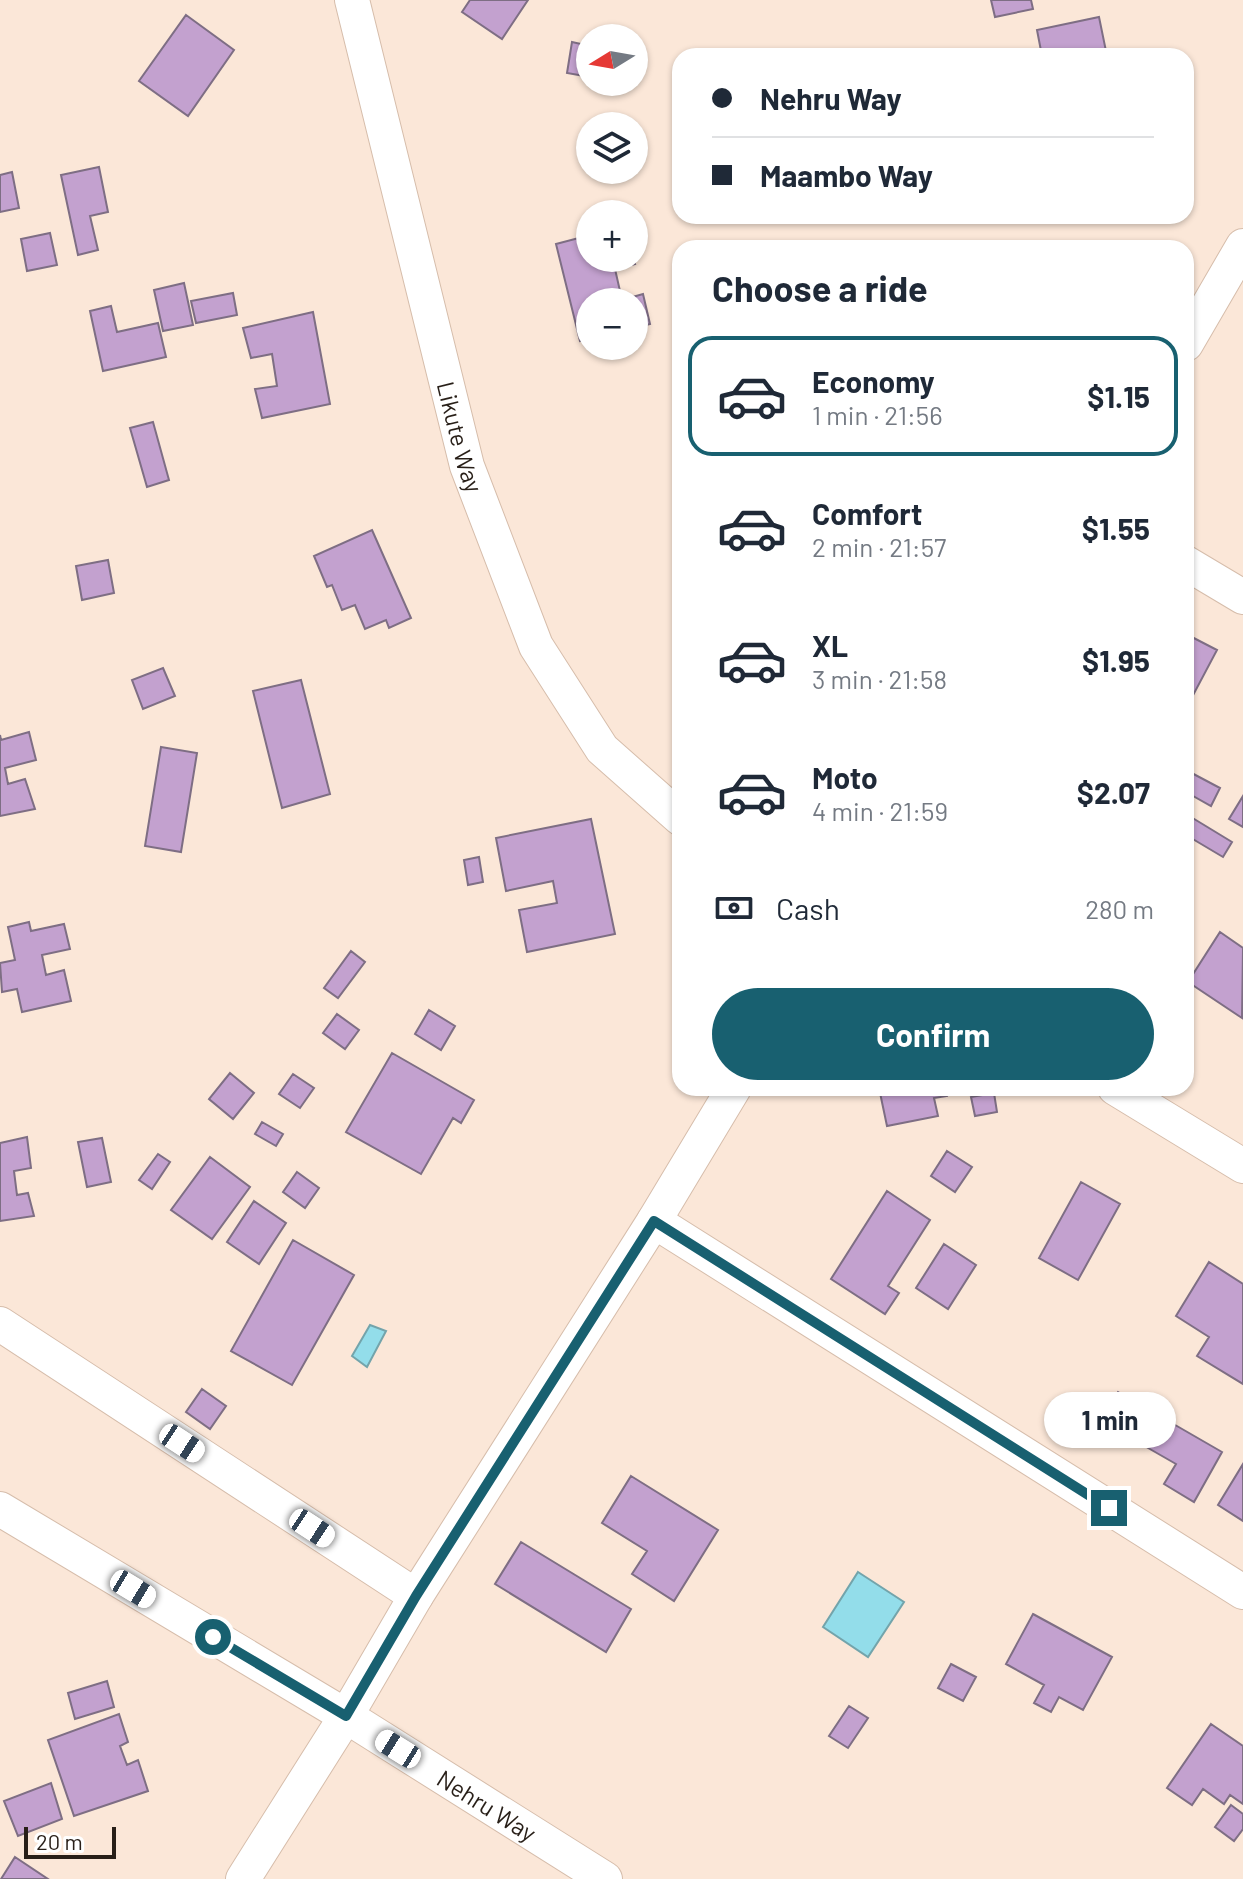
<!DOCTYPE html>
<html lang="en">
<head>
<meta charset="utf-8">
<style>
  :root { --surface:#fff; --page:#f6f6f7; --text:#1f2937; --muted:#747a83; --line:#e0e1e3; --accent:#186070 }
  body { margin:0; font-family:Barlow,sans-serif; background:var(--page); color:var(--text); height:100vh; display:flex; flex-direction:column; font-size:30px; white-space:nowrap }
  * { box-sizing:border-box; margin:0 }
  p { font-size:26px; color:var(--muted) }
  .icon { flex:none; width:44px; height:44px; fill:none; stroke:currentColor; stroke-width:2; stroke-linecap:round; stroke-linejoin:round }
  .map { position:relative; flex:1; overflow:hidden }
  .drawer { position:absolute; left:672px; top:240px; width:522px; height:856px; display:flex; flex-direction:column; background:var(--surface); border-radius:24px; box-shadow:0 2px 6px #0004 }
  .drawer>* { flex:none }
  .guide { position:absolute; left:672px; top:48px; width:522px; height:176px; border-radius:24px; box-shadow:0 2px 6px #0004; display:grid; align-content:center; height:176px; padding:0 40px; background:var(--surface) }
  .needle { width:52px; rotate:259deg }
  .controls { position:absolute; left:576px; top:24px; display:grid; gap:16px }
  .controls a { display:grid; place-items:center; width:72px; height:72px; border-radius:50%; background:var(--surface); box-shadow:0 2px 6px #0004; font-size:40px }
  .scale { position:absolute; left:24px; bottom:20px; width:92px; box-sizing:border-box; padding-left:8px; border:4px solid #281f18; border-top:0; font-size:22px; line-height:28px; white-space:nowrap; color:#281f18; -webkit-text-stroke:6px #fff; paint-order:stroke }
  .end { position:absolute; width:36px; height:36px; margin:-18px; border:10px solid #186070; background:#fff; box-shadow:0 0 0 4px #fff }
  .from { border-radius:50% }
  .bubble { position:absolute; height:56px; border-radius:28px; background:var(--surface); box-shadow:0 2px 6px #0004; font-size:26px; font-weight:700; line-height:56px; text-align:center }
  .car { position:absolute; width:24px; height:48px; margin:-24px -12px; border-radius:10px; box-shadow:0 0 6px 2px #0007; background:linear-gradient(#fff 24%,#345 0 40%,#fff 0 76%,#345 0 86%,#fff 0) }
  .guide b { display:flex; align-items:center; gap:28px; height:76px; font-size:30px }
  .guide b+b { border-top:2px solid var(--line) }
  .guide i { width:20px; height:20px; background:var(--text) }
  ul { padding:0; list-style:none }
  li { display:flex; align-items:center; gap:24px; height:120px; margin:0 16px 12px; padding:0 24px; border:4px solid transparent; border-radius:24px }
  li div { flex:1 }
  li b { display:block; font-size:30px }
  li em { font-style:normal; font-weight:700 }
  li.current { border-color:var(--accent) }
  li>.icon { width:72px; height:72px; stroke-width:1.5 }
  h2 { padding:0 40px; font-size:36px; line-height:96px }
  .pay { display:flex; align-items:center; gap:20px; height:88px; padding:0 40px; font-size:30px }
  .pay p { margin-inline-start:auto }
  .cta { display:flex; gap:16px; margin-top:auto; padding:16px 40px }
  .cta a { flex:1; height:92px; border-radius:48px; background:var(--accent); color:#fff; font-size:32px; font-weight:700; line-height:92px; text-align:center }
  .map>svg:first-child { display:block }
</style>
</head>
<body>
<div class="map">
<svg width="1243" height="1879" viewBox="0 0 1243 1879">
  <rect width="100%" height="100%" fill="#fbe7d8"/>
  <path fill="#93ddea" stroke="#73a4ab" stroke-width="2" d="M370 1325 386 1331 367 1367 352 1356Z
    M858 1572 904 1602 868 1657 823 1627Z"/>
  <path fill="#c3a1cf" stroke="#7e6e84" stroke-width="2" d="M470 0H528L502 39 462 12Z
    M991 0H1031L1033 9 995 17Z
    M186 15 234 50 188 116 139 81Z
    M1099 17 1107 56H1042L1037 30Z
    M572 42 590 46V77L567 73Z
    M99 167 108 212 90 216 98 250 78 255 61 175Z
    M12 172 19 208 0 212V175Z
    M50 233 57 265 27 271 21 239Z
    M590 235V258H633L635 264 615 269 622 300 643 294 650 324 634 328V302H590V339L580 341 556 244Z
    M184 283 193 325 163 331 154 290Z
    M233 293 237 315 196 323 191 301Z
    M111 306 117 332 158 323 166 357 103 371 90 311Z
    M313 312 330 404 262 418 255 389 277 386 272 354 251 358 243 328Z
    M153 422 169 480 147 487 130 428Z
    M372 530 411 618 389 628 386 620 365 629 355 605 342 610 332 585 327 587 314 556Z
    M108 560 114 593 82 600 76 566Z
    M1186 634 1217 650 1190 701 1186 699Z
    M163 668 175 696 143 709 132 680Z
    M301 680 330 794 282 808 253 691Z
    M29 732 36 760 5 768 8 784 25 779 35 809 0 816V735L1 740Z
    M161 747 197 753 181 852 145 846Z
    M1186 770 1220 788 1211 806 1186 792Z
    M1243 796V827L1229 819Z
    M1186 814 1232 842 1223 857 1186 835Z
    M591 819 615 934 527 952 519 910 557 903 553 881 506 891 496 838Z
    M479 857 483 882 468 885 464 860Z
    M29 922 31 931 64 924 70 949 42 955 46 975 64 970 71 1001 22 1012 17 989 2 992 0 963 15 960 8 927Z
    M1220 932 1243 948 1242 1018 1188 982Z
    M351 951 365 962 338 998 324 988Z
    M429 1010 455 1026 441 1050 415 1034Z
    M337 1014 359 1030 345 1049 323 1033Z
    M392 1053 474 1100 461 1123 453 1118 421 1174 346 1132Z
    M230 1073 254 1093 233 1119 209 1099Z
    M293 1074 314 1088 300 1108 279 1094Z
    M879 1088H946L947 1096 934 1098 938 1116 887 1126Z
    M994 1093 997 1112 975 1116 971 1097Z
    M262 1122 283 1134 276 1146 255 1134Z
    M27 1137 31 1168 14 1171 17 1195 28 1193 34 1216 0 1221V1143Z
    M102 1138 111 1182 87 1187 78 1142Z
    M947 1151 972 1167 955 1192 931 1176Z
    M158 1154 170 1162 152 1189 139 1180Z
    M210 1157 250 1187 212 1239 171 1210Z
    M297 1172 319 1188 305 1208 283 1192Z
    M1081 1182 1120 1204 1078 1280 1039 1258Z
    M887 1191 930 1220 888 1286 899 1293 885 1314 831 1279Z
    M254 1201 286 1223 259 1264 227 1242Z
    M293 1240 354 1275 292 1385 231 1351Z
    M944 1244 976 1265 948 1309 916 1288Z
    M1209 1262 1243 1284V1384L1197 1356 1209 1337 1176 1316Z
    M202 1389 226 1406 210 1429 186 1412Z
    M1118 1392 1222 1452 1194 1502 1164 1484 1176 1464 1101 1421Z
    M1243 1464V1521L1218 1505Z
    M631 1476 718 1530 674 1601 632 1574 647 1551 602 1523Z
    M521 1542 631 1609 606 1652 495 1584Z
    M1033 1614 1112 1657 1083 1710 1059 1697 1051 1712 1034 1703 1044 1685 1006 1664Z
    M951 1664 976 1677 963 1701 938 1688Z
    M107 1681 114 1707 75 1719 68 1693Z
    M849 1706 868 1718 848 1748 829 1736Z
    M119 1714 128 1742 120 1746 127 1765 138 1760 148 1791 74 1816 48 1740Z
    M1211 1724 1243 1746V1804L1230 1795 1224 1804 1203 1789 1192 1805 1167 1788Z
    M51 1783 62 1819 18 1836 4 1801Z
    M1231 1805 1243 1814V1829L1234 1841 1215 1827Z
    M15 1857 48 1879H1Z"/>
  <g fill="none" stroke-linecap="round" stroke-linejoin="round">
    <defs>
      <g id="minor">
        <path id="s1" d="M352 0 467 466 536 646 602 749 680 818"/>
        <path d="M1186 344 1243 246"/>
        <path d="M1186 563 1243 597"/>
        <path d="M1115 1088 1243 1166"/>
        <path d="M654 1221 1243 1592"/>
        <path d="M0 1324 416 1596"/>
        <path id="s2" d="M0 1509 346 1716 605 1879"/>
        <path d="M243 1879 346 1716 416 1596 654 1221 734 1088"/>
      </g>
    </defs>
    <use href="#minor" stroke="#d6bdab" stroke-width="36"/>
    <use href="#minor" stroke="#fff" stroke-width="34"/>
  </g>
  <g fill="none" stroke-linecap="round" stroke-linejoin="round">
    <path stroke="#186070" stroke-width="10" d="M213 1637 346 1716 416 1596 654 1221 1109 1508"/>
  </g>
  <g text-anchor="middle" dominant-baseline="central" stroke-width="8" stroke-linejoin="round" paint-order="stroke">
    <g font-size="24" fill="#281f18" stroke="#fff">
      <text stroke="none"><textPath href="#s1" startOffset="450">Likute Way</textPath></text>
      <text stroke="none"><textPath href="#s2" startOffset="570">Nehru Way</textPath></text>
    </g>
  </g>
</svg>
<div class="controls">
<a><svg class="needle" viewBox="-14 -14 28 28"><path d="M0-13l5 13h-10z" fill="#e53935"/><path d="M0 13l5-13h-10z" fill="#747a83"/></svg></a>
<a><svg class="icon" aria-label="layers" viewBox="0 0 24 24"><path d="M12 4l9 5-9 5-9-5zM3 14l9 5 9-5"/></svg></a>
<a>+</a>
<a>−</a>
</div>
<div class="scale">20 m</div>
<i class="end from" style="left:213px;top:1637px"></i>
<i class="end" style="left:1109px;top:1508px"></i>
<div class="bubble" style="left:1044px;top:1392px;width:132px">1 min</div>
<i class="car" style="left:182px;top:1443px;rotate:123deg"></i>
<i class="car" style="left:312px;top:1528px;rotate:123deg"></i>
<i class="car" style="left:133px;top:1589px;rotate:121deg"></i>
<i class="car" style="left:398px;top:1749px;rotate:302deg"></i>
<div class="guide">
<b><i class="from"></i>Nehru Way</b>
<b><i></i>Maambo Way</b>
</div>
<section class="drawer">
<h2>Choose a ride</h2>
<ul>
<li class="current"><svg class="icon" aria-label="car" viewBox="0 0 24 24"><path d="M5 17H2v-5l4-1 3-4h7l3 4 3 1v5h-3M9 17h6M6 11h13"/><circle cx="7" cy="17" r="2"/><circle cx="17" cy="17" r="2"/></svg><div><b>Economy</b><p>1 min · 21:56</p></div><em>$1.15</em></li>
<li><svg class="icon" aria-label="car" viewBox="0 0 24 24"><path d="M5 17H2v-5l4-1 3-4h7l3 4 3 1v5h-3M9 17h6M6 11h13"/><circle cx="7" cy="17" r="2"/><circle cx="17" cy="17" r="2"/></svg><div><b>Comfort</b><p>2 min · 21:57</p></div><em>$1.55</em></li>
<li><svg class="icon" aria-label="car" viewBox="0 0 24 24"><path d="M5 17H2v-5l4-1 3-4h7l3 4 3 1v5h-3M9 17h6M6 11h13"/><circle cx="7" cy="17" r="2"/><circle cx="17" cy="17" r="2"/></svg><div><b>XL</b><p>3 min · 21:58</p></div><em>$1.95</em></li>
<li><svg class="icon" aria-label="car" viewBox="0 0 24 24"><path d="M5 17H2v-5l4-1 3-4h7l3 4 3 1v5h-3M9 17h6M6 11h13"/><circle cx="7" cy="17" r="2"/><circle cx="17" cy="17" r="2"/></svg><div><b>Moto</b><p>4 min · 21:59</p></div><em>$2.07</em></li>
</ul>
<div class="pay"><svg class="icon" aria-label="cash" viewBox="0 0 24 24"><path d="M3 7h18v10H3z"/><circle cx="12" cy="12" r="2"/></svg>Cash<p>280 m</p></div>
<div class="cta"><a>Confirm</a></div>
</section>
</div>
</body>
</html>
